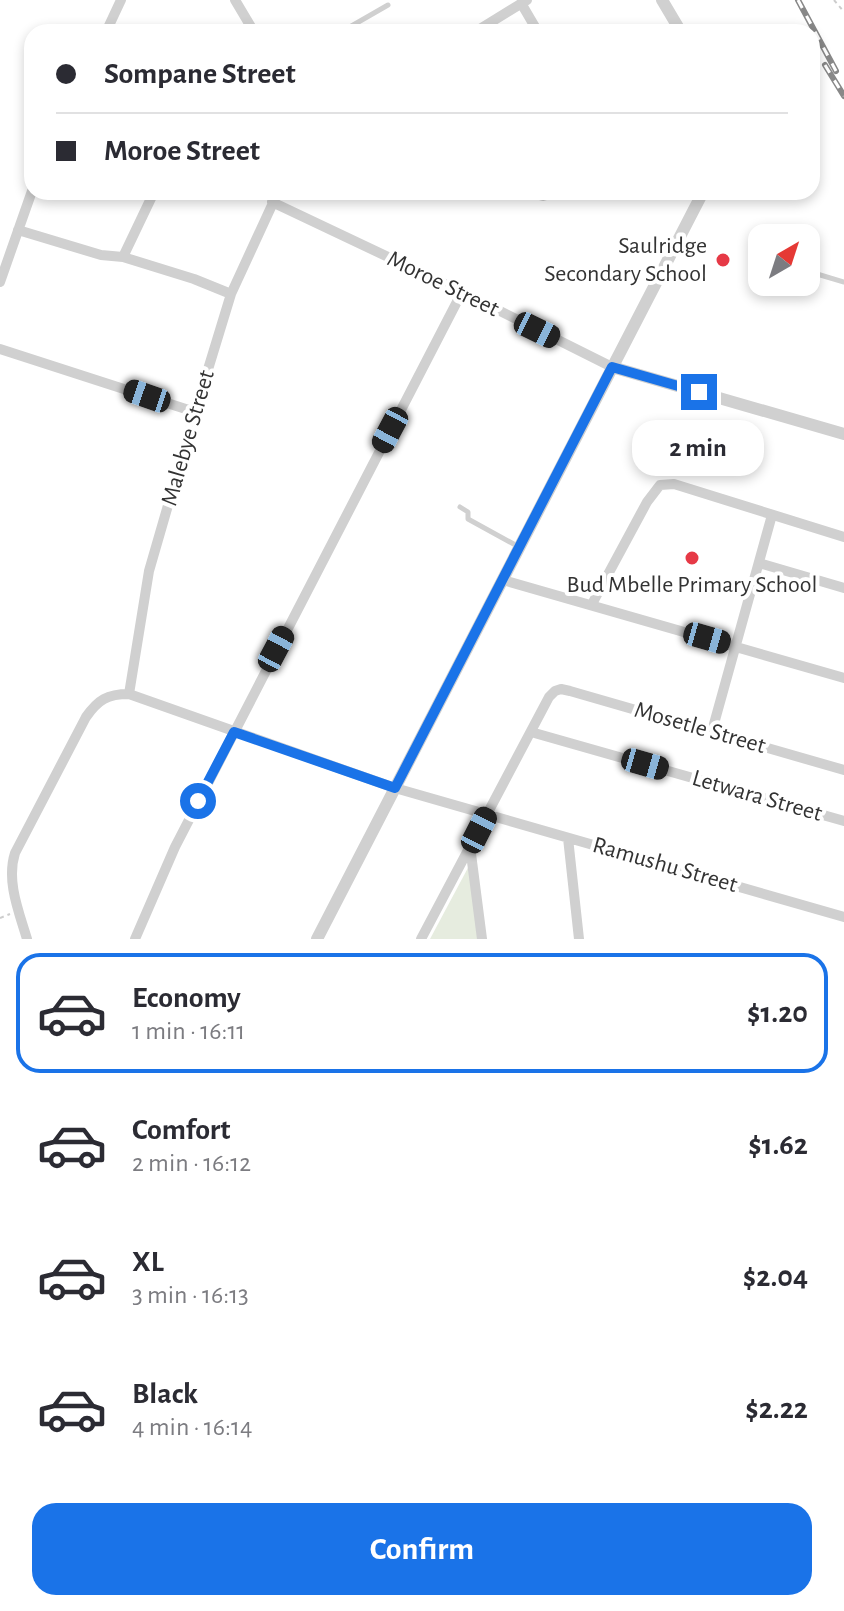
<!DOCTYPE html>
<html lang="en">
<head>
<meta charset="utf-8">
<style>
  :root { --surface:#fff; --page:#f2f2f3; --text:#2b2b33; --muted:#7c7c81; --line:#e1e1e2; --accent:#1a73e8 }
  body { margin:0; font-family:"Alegreya Sans",sans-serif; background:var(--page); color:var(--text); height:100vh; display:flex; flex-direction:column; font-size:30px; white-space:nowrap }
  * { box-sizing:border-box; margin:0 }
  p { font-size:26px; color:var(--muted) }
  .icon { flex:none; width:44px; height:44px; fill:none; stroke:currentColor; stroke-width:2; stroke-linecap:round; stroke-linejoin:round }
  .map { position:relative; height:939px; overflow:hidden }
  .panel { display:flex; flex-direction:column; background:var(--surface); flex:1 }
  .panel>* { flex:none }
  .guide { position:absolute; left:24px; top:24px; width:796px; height:176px; border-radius:24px; box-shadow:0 4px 12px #0003; display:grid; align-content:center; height:176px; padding:0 32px; background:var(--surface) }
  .needle { width:52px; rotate:39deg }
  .tools { position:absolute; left:748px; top:224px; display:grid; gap:16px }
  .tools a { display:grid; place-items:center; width:72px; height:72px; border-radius:16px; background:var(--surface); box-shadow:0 4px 12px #0003; font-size:40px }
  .end { position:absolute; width:36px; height:36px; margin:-18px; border:10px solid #1a73e8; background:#fff; box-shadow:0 0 0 4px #fff }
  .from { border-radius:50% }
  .bubble { position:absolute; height:56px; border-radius:24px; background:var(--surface); box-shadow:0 4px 12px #0003; font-size:26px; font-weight:700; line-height:56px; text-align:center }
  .car { position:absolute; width:24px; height:48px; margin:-24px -12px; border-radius:10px; box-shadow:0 0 6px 2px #0007; background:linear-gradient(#222 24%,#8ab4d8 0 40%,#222 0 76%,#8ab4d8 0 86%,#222 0) }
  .guide b { display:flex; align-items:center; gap:28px; height:76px; font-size:30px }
  .guide b+b { border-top:2px solid var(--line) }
  .guide i { width:20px; height:20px; background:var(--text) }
  ul { padding:14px 0 0; list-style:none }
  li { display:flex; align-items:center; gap:24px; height:120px; margin:0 16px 12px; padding:0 16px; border:4px solid transparent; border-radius:24px }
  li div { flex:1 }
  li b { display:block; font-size:30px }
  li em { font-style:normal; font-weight:700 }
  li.current { border-color:var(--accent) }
  li>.icon { width:72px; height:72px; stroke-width:1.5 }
  .button { display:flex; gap:16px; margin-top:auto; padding:16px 32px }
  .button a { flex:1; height:92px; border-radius:24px; background:var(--accent); color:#fff; font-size:32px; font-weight:700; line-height:92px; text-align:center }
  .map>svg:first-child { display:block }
</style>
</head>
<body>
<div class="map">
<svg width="844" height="939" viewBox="0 0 844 939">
  <rect width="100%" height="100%" fill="#fff"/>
  <path fill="#e6ecdf" d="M470 864 479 939H430Z"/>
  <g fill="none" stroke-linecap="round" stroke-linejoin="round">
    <path stroke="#cdcdcd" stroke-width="2" stroke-dasharray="4 4" stroke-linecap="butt" d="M834 0 844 12
      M0 918 10 914"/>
    <path stroke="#d0d0d0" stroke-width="5" d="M341 32 388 5
      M817 274 844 282
      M460 507 468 512V519L519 547"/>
    <path stroke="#d0d0d0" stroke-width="10" d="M235 0 254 32
      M521 3 538 32
      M106 32 121 0
      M475 32 527 0
      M527 192 543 196 557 192
      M272 202 462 292 612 367
      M18 230 101 255 123 257 194 279 231 294
      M123 257 154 192
      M0 282 32 191
      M0 349 195 412
      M759 563 844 588
      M503 580 844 678
      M592 604 647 502 660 485 674 484 844 537
      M129 694 149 571 195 412 231 294 278 192
      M712 731 772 515
      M531 732 844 821
      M568 838 579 939
      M470 846 482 939
      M27 939C19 912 6 881 15 853L86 717C98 700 107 694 129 694L395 788 844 917
      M135 939 175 847 462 292
      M421 939 549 697 555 691 561 689 570 691 844 770"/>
    <path stroke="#d0d0d0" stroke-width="12" d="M662 0 681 32
      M612 367 844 434
      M317 939 703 192"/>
    <defs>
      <path id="rail" d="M798 0 836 71
        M825 65 844 96"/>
    </defs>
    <use href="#rail" stroke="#888" stroke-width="6"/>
    <use href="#rail" stroke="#fff" stroke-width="3" stroke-dasharray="9" stroke-linecap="butt"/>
  </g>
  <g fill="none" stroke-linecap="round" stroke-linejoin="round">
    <path stroke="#1a73e8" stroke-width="10" d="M198 801 234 732 395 788 612 367 699 392"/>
  </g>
  <g fill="#e63946" stroke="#fff" stroke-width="3">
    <circle cx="723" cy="260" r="8"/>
    <circle cx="692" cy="558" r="8"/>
  </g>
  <g text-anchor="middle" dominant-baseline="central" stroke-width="8" stroke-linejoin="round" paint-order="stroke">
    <g font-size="24" fill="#333" stroke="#fff" text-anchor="end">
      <text x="707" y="246">Saulridge<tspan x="707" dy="28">Secondary School</tspan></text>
      <text x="692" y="585" text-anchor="middle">Bud Mbelle Primary School</text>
    </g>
    <g font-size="24" fill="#333" stroke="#fff">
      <text transform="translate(443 284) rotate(26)">Moroe Street</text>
      <text transform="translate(188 438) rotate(-74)">Malebye Street</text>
      <text transform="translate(700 728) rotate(16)">Mosetle Street</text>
      <text transform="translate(757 796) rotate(16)">Letwara Street</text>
      <text transform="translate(665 865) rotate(16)">Ramushu Street</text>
    </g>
  </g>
</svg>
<div class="tools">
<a><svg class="needle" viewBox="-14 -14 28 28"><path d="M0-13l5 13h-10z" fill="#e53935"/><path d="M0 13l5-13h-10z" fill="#7c7c81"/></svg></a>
</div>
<i class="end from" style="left:198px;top:801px"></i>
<i class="end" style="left:699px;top:392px"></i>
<div class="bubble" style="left:632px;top:420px;width:132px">2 min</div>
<i class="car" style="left:537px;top:330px;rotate:116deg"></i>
<i class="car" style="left:147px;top:396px;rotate:289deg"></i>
<i class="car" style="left:390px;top:430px;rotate:208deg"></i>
<i class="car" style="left:707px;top:638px;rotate:106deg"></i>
<i class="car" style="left:276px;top:649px;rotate:28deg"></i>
<i class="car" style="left:645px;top:764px;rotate:106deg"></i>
<i class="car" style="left:479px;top:830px;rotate:27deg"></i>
<div class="guide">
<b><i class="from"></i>Sompane Street</b>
<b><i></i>Moroe Street</b>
</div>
</div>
<section class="panel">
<ul>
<li class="current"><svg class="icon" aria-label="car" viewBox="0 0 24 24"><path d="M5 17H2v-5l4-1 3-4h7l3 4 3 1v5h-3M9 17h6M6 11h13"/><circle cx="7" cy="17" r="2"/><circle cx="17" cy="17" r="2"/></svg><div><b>Economy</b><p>1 min · 16:11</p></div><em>$1.20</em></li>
<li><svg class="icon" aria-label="car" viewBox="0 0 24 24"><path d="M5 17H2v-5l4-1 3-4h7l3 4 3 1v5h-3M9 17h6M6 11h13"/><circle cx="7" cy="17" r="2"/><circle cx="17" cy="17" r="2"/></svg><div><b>Comfort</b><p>2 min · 16:12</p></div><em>$1.62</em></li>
<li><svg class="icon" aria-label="car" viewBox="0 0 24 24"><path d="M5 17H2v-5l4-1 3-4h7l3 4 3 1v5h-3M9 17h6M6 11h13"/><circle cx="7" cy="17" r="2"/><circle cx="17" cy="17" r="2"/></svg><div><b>XL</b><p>3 min · 16:13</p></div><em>$2.04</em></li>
<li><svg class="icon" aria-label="car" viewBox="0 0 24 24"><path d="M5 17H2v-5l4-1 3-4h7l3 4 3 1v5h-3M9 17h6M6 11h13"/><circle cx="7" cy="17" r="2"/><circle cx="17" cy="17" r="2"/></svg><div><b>Black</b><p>4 min · 16:14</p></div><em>$2.22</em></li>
</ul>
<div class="button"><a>Confirm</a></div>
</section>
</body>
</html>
